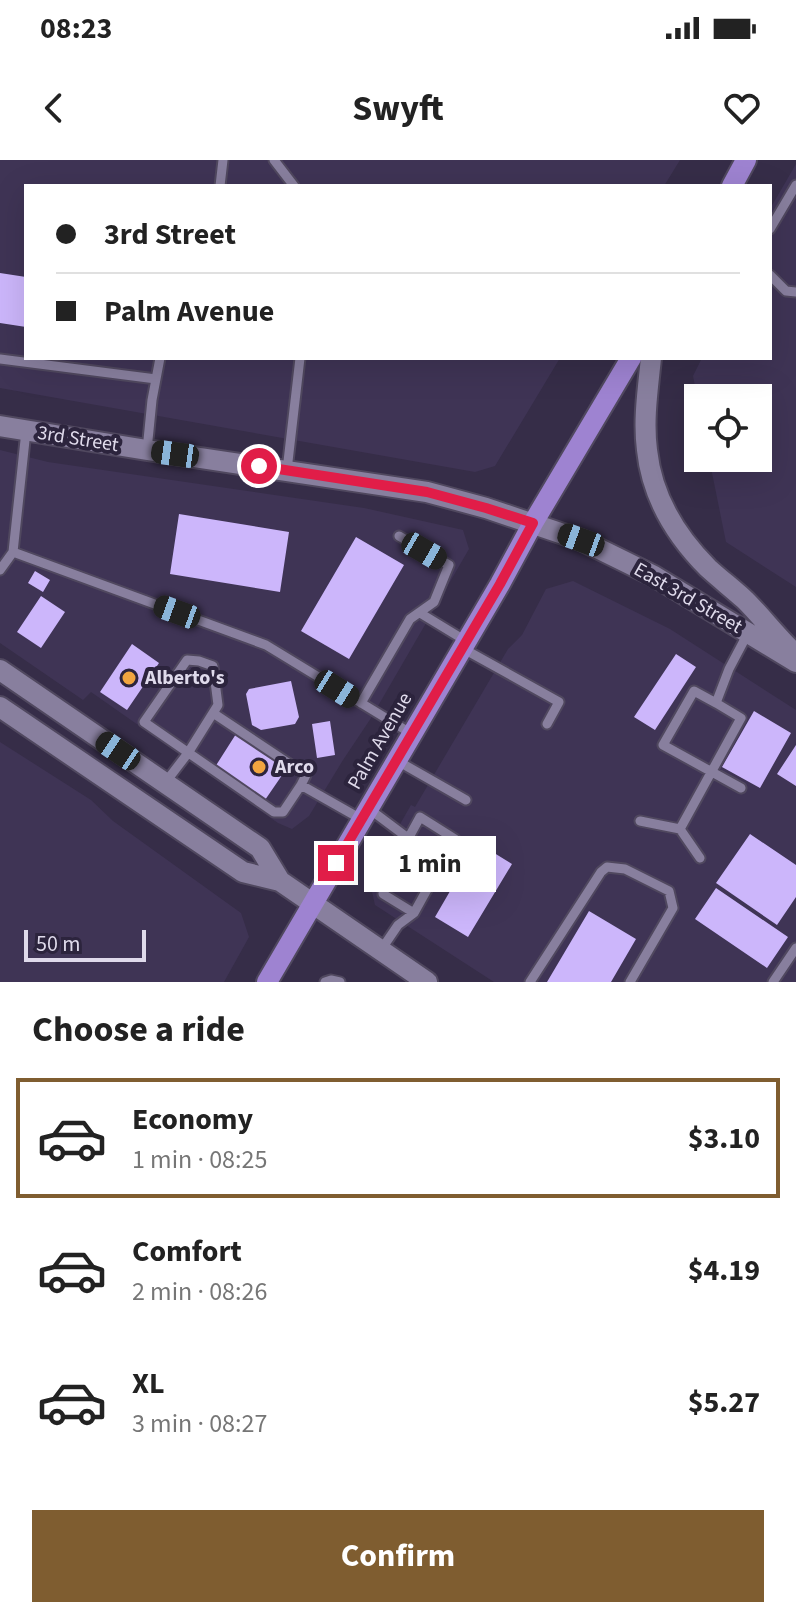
<!DOCTYPE html>
<html lang="en">
<head>
<meta charset="utf-8">
<style>
  :root { --surface:#fff; --page:#f2f2f2; --text:#222; --muted:#767676; --line:#e0e0e0; --accent:#7f5d30 }
  body { margin:0; font-family:"Source Sans 3",sans-serif; background:var(--page); color:var(--text); height:100vh; display:flex; flex-direction:column; font-size:30px; white-space:nowrap }
  * { box-sizing:border-box; margin:0 }
  p { font-size:26px; color:var(--muted) }
  .icon { flex:none; width:44px; height:44px; fill:none; stroke:currentColor; stroke-width:2; stroke-linecap:round; stroke-linejoin:round }
  .map { position:relative; height:822px; overflow:hidden }
  .panel { display:flex; flex-direction:column; background:var(--surface); flex:1 }
  .panel>* { flex:none }
  .guide { position:absolute; left:24px; top:24px; width:748px; height:176px; border-radius:0px; box-shadow:0 8px 32px #0002; display:grid; align-content:center; height:176px; padding:0 32px; background:var(--surface) }
  .controls { position:absolute; left:684px; top:224px; display:grid; gap:16px }
  .controls a { display:grid; place-items:center; width:88px; height:88px; border-radius:0px; background:var(--surface); box-shadow:0 8px 32px #0002; font-size:40px }
  .scale { position:absolute; left:24px; bottom:20px; width:122px; box-sizing:border-box; padding-left:8px; border:4px solid #dfdaeb; border-top:0; font-size:22px; line-height:28px; white-space:nowrap; color:#dfdaeb; -webkit-text-stroke:6px #2c243d; paint-order:stroke }
  .end { position:absolute; width:36px; height:36px; margin:-18px; border:10px solid #e11d48; background:#fff; box-shadow:0 0 0 4px #fff }
  .from { border-radius:50% }
  .bubble { position:absolute; height:56px; border-radius:0px; background:var(--surface); box-shadow:0 8px 32px #0002; font-size:26px; font-weight:700; line-height:56px; text-align:center }
  .car { position:absolute; width:24px; height:48px; margin:-24px -12px; border-radius:10px; box-shadow:0 0 6px 2px #0007; background:linear-gradient(#222 24%,#8ab4d8 0 40%,#222 0 76%,#8ab4d8 0 86%,#222 0) }
  .guide b { display:flex; align-items:center; gap:28px; height:76px; font-size:30px }
  .guide b+b { border-top:2px solid var(--line) }
  .guide i { width:20px; height:20px; background:var(--text) }
  ul { padding:0; list-style:none }
  li { display:flex; align-items:center; gap:24px; height:120px; margin:0 16px 12px; padding:0 16px; border:4px solid transparent; border-radius:0px }
  li div { flex:1 }
  li b { display:block; font-size:30px }
  li em { font-style:normal; font-weight:700 }
  li.on { border-color:var(--accent) }
  li>.icon { width:72px; height:72px; stroke-width:1.5 }
  h2 { padding:0 32px; font-size:36px; line-height:96px }
  .primary-button { display:flex; gap:16px; margin-top:auto; padding:16px 32px }
  .primary-button a { flex:1; height:92px; border-radius:0px; background:var(--accent); color:#fff; font-size:32px; font-weight:700; line-height:92px; text-align:center }
  .status { display:flex; justify-content:space-between; align-items:center; height:56px; padding:0 40px; background:var(--surface); direction:ltr }
  .status svg { height:22px; fill:currentColor }
  header { display:flex; justify-content:space-between; align-items:center; height:104px; padding:0 32px; background:var(--surface); font-size:36px; font-weight:700 }
  .map>svg:first-child { display:block }
</style>
</head>
<body>
<div class="status"><b>08:23</b><svg viewBox="0 0 49 12"><path d="M0 12V9h3v3zM5 12V6h3v6zM10 12V3h3v9zM15 12V0h3v12zM26 1h20v11H26zM47 4h2v5h-2z"/></svg></div>
<header><svg class="icon" aria-label="back" viewBox="0 0 24 24"><path d="M15 5l-7 7 7 7"/></svg>Swyft<svg class="icon" aria-label="heart" viewBox="0 0 24 24"><path d="M12 20l-8-8c-3-5 5-10 8-4 3-6 11-1 8 4z"/></svg></header>
<div class="map">
<svg width="796" height="822" viewBox="0 0 796 822">
  <rect width="100%" height="100%" fill="#362d48"/>
  <path fill="#3f3455" d="M0 0H680L664 26H26V198H560L495 306 475 312 0 228Z
    M796 4V427L726 382 709 298H758V238H698V241L693 216 702 198H770V49Z
    M0 290 48 302 364 348 463 370 469 389 371 558 343 600 309 656 292 669 278 663 91 532 83 540 0 483Z
    M573 421 670 469 796 550V822H494L375 745 369 718 411 645 415 647 508 489 522 475 546 429Z
    M0 582 91 640 113 661 241 753 249 777 224 822H0Z"/>
  <path fill="#ccb6fb" d="M0 113 26 117V167L0 163Z
    M179 354 289 372 280 432 170 414Z
    M356 377 404 405 349 499 301 471Z
    M35 411 50 420 43 432 28 423Z
    M41 436 65 452 41 488 17 472Z
    M132 484 159 503 127 550 100 532Z
    M676 494 696 507 655 570 634 557Z
    M291 521 299 557 295 564 261 570 252 565 246 534 249 529Z
    M754 551 791 573 760 628 722 607Z
    M330 561 335 595 317 598 312 564Z
    M236 574 287 608 265 640 215 607Z
    M796 585V626L777 614Z
    M750 674 796 705V737L777 765 716 723Z
    M478 683 512 704 468 777 435 757Z
    M716 728 788 777 767 808 695 759Z
    M589 751 636 779 611 822H547Z"/>
  <g fill="none" stroke-linecap="round" stroke-linejoin="round">
    <defs>
      <path id="lane" d="M274 0 294 26
        M220 26 223 0
        M770 69 796 25
        M770 115 786 131 796 132
        M0 199 156 219
        M147 290 152 240 160 198
        M287 310 300 198
        M13 392 266 485 412 574
        M0 410 13 392 26 271
        M420 453 466 481
        M462 488 559 542 547 564
        M361 543 410 459 434 442 449 405 399 376
        M716 543 694 531 663 585 741 628
        M213 553 306 615 301 625
        M396 600 466 640
        M165 623 188 593 218 545 213 506 199 501 187 500 144 562 274 652H283L301 625 361 659
        M368 648 408 678 445 699
        M640 661 680 669 741 558 716 543 729 509 748 473
        M680 669 700 698
        M381 790 398 765 414 753 455 679 420 657 384 723 383 734 414 753
        M325 822 331 820 340 822
        M530 822 601 712 607 707 625 709 669 731 673 748 630 822
        M773 822 796 788"/>
      <path id="secondary" d="M651 198C648 228 643 260 647 290 652 337 675 375 708 408 720 419 733 429 745 440 761 456 775 474 791 490
        M0 266 147 290 427 332 486 348 581 380 654 416 796 502
        M0 510 260 688 280 721
        M0 547 243 712 280 721 427 822"/>
      <path id="primary" d="M732 26 746 0
        M267 822 500 424 533 363 631 198"/>
    </defs>
    <use href="#lane" stroke="#50485f" stroke-width="13"/>
    <use href="#secondary" stroke="#50485f" stroke-width="24"/>
    <use href="#primary" stroke="#50485f" stroke-width="24"/>
    <use href="#lane" stroke="#887f9e" stroke-width="9"/>
    <use href="#secondary" stroke="#887f9e" stroke-width="20"/>
    <use href="#primary" stroke="#9e83d1" stroke-width="20"/>
  </g>
  <g fill="none" stroke-linecap="round" stroke-linejoin="round">
    <path stroke="#e11d48" stroke-width="10" d="M259 306 427 332 486 348 533 363 500 424 336 703"/>
  </g>
  <g fill="#f1a540" stroke="#2c243d" stroke-width="3">
    <circle cx="129" cy="518" r="8"/>
    <circle cx="259" cy="607" r="8"/>
  </g>
  <g text-anchor="middle" dominant-baseline="central" stroke-width="8" stroke-linejoin="round" paint-order="stroke">
    <g font-size="20" fill="#dfdaeb" stroke="#2c243d">
      <text transform="translate(78 279) rotate(9)">3rd Street</text>
      <text transform="translate(688 438) rotate(30)">East 3rd Street</text>
      <text transform="translate(380 581) rotate(-60)">Palm Avenue</text>
    </g>
    <g font-size="20" font-weight="bold" fill="#dfdaeb" stroke="#2c243d" text-anchor="start">
      <text x="145" y="518">Alberto's</text>
      <text x="275" y="607">Arco</text>
    </g>
  </g>
</svg>
<div class="controls">
<a><svg class="icon" aria-label="locate" viewBox="0 0 24 24"><circle cx="12" cy="12" r="6"/><path d="M12 2v4M12 18v4M2 12h4M18 12h4"/></svg></a>
</div>
<div class="scale">50 m</div>
<i class="end from" style="left:259px;top:306px"></i>
<i class="end" style="left:336px;top:703px"></i>
<div class="bubble" style="left:364px;top:676px;width:132px">1 min</div>
<i class="car" style="left:175px;top:294px;rotate:278deg"></i>
<i class="car" style="left:581px;top:380px;rotate:290deg"></i>
<i class="car" style="left:424px;top:391px;rotate:120deg"></i>
<i class="car" style="left:177px;top:452px;rotate:290deg"></i>
<i class="car" style="left:337px;top:529px;rotate:122deg"></i>
<i class="car" style="left:118px;top:591px;rotate:304deg"></i>
<div class="guide">
<b><i class="from"></i>3rd Street</b>
<b><i></i>Palm Avenue</b>
</div>
</div>
<section class="panel">
<h2>Choose a ride</h2>
<ul>
<li class="on"><svg class="icon" aria-label="car" viewBox="0 0 24 24"><path d="M5 17H2v-5l4-1 3-4h7l3 4 3 1v5h-3M9 17h6M6 11h13"/><circle cx="7" cy="17" r="2"/><circle cx="17" cy="17" r="2"/></svg><div><b>Economy</b><p>1 min · 08:25</p></div><em>$3.10</em></li>
<li><svg class="icon" aria-label="car" viewBox="0 0 24 24"><path d="M5 17H2v-5l4-1 3-4h7l3 4 3 1v5h-3M9 17h6M6 11h13"/><circle cx="7" cy="17" r="2"/><circle cx="17" cy="17" r="2"/></svg><div><b>Comfort</b><p>2 min · 08:26</p></div><em>$4.19</em></li>
<li><svg class="icon" aria-label="car" viewBox="0 0 24 24"><path d="M5 17H2v-5l4-1 3-4h7l3 4 3 1v5h-3M9 17h6M6 11h13"/><circle cx="7" cy="17" r="2"/><circle cx="17" cy="17" r="2"/></svg><div><b>XL</b><p>3 min · 08:27</p></div><em>$5.27</em></li>
</ul>
<div class="primary-button"><a>Confirm</a></div>
</section>
</body>
</html>
